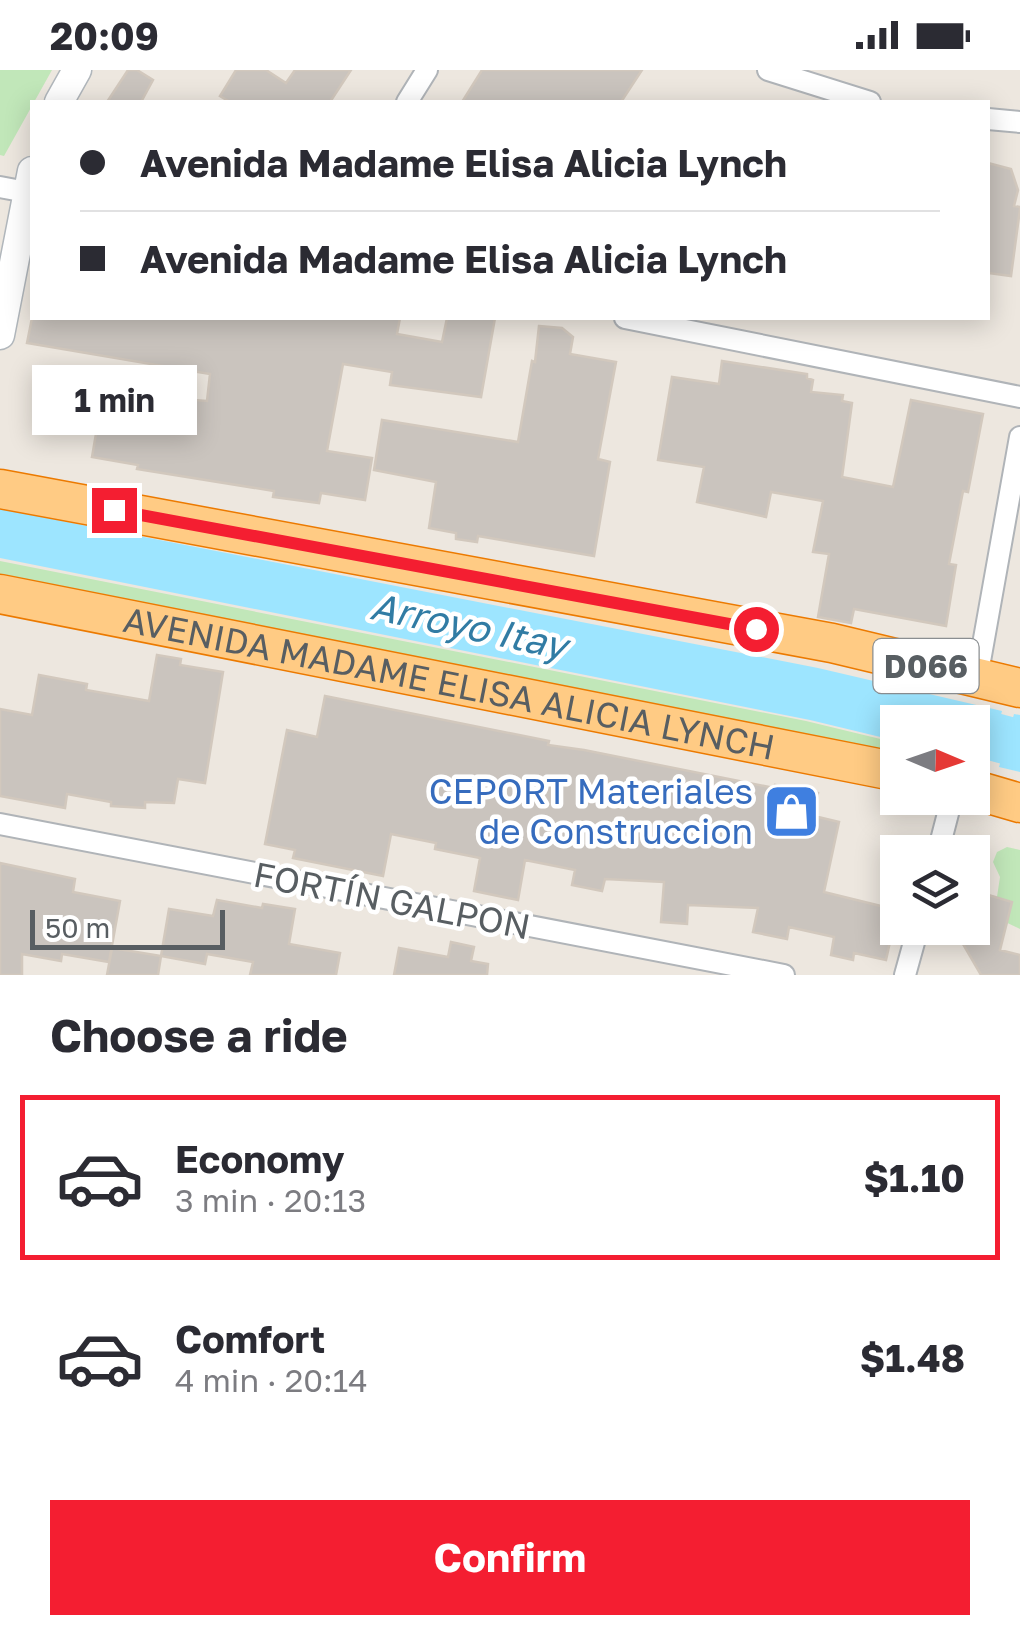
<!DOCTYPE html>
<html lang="en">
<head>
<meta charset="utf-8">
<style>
  :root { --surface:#fff; --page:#f7f7f7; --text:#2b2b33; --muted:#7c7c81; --line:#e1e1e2; --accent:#f41e31 }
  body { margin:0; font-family:"Golos Text",sans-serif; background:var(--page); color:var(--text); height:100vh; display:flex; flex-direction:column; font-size:38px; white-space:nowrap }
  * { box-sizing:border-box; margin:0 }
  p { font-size:32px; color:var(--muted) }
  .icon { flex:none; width:55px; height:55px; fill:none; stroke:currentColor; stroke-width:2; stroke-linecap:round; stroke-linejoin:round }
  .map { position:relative; height:905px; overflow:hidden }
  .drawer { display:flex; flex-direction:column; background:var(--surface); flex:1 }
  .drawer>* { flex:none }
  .hud { position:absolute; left:30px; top:30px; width:960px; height:220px; border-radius:0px; box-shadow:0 5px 25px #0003; display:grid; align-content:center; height:220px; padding:0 50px; background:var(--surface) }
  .needle { width:65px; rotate:92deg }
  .buttons { position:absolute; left:880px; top:635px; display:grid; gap:20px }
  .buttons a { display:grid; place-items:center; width:110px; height:110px; border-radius:0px; background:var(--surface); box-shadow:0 5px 25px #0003; font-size:50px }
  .scale { position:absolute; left:30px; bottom:25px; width:195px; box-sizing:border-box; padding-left:10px; border:5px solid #585e62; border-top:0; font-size:28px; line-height:35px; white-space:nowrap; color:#585e62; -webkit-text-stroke:8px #fff; paint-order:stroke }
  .end { position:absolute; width:45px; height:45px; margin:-22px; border:12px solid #f41e31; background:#fff; box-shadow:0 0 0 5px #fff }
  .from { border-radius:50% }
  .bubble { position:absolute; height:70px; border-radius:0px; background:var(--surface); box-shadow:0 5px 25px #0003; font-size:32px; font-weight:700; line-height:70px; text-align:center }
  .hud b { display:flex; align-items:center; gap:35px; height:95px; font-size:38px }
  .hud b+b { border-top:2px solid var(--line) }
  .hud i { width:25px; height:25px; background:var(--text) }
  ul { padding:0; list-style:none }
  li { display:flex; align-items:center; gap:30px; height:165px; margin:0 20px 15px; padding:0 30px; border:5px solid transparent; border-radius:0px }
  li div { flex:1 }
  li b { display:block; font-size:38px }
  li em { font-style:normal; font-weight:700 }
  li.selected { border-color:var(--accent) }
  li>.icon { width:90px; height:90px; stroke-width:1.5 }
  h2 { padding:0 50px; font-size:45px; line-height:120px }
  .button { display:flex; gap:20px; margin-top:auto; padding:20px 50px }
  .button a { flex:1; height:115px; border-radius:0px; background:var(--accent); color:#fff; font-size:40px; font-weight:700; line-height:115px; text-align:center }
  .status { display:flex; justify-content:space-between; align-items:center; height:70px; padding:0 50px; background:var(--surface); direction:ltr }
  .status svg { height:28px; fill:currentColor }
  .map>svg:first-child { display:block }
</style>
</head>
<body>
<div class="status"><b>20:09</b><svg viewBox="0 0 49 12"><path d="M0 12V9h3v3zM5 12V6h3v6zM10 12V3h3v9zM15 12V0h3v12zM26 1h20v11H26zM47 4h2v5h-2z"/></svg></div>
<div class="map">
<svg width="1020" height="905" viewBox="0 0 1020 905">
  <rect width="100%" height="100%" fill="#ede7df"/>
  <path fill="#c1e7b9" d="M0 0H52L4 86 0 85Z
    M0 491 806 651 897 673V688L0 506Z
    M1007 777 1020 780V859L999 849 995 840 1000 807 993 792 997 782Z"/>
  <path fill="#9de5ff" d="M0 439 818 598 1002 641 990 686 1002 689 1014 644 1020 645V702L999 697 1001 690 990 687 988 694 973 690 972 652H898L897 671 810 650 0 488Z"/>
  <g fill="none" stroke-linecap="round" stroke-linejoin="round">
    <path stroke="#9de5ff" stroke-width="48" d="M972 661 1020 674"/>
  </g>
  <path fill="#cac4be" stroke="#d2c8bd" stroke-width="2.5" d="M128 0H137L153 10 141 32H107Z
    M236 0H266L286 13 295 0H351L330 32H230L220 26Z
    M482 0H642L621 32H462Z
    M988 93 1011 99 1018 120 1014 136 1020 137V139L1011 206 988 203Z
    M32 248H400L397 264 442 272 447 248H495L481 327 390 315 392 302 343 294 327 381 372 388 365 430 321 423 319 433 273 427 274 421 137 399 138 395 92 387 103 323 207 331 210 304 27 273Z
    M539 256 562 258 573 267 570 284 616 292 598 389 610 392 594 486 478 466 477 472 456 469V463L429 458 436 412 374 400 382 350 518 372 532 291 535 292Z
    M722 291 807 304V308L813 310 811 322 843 325 842 331 852 333 842 407 893 417 911 330 983 344 968 422 963 421 949 494 956 495 946 556 854 539 851 553 818 547 829 484 813 482 823 431 771 422 766 447 697 432 704 397 658 390 672 307 719 314Z
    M157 585 181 589 180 595 223 602 205 713 178 709 174 733 145 732V738L111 736V732L67 724 65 738 0 726V639L32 645 39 605 87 614 86 620 149 631Z
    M325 626 549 671 548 675 584 680 774 718 775 715 818 723 814 746 839 752 824 822 897 840 886 890 854 883 853 890 831 885 834 867 789 857 787 869 753 862 758 838 688 835 687 854 661 852 664 812 605 809 602 821 572 815 575 800 525 790 518 830 474 821 480 788 435 779 436 773 391 764 383 806 293 788 295 780 265 774 287 660 317 667Z
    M0 793 75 809 73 822 120 831 109 892 62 884 61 891 22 884V905H0Z
    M972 820 1012 832 1000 880 1020 885V905H981L960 869 964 858H972Z
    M217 830 262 838 263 834 295 839 289 874 340 883 336 905H250L253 892 207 884 205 894 161 886 169 839 213 846Z
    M451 872 474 877 471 891 488 894 487 905H394L399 878 448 887Z
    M112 878 161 886 158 905H107Z"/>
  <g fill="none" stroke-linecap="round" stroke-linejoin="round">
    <defs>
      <path id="street" d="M768 0 870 32
        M407 32 427 0
        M988 49 1020 52
        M0 117 32 123
        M625 248 1020 327
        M977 608 1020 367
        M0 754 784 905
        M938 782 952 728
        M905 905 918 858"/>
      <path id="secondary" d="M59 32 77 0
        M0 265 32 101"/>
      <g id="highway">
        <path d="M0 419 832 573 1020 618"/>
        <path id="s1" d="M0 524 898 702"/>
        <path d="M972 719 1020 733"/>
      </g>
    </defs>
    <use href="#street" stroke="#b0b4b8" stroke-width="24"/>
    <use href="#secondary" stroke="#b1b7bc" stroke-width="31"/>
    <use href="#highway" stroke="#ec7a00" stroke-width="41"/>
    <use href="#street" stroke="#fff" stroke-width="20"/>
    <use href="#secondary" stroke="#fff" stroke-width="28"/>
    <use href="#highway" stroke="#ffcb84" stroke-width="38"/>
  </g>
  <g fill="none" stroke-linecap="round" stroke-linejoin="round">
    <path stroke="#f41e31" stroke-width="12" d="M114 440 756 559"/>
  </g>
  <defs>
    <symbol id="shop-square" viewBox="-11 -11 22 22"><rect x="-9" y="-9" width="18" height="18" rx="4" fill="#3f7fe0" stroke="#fff"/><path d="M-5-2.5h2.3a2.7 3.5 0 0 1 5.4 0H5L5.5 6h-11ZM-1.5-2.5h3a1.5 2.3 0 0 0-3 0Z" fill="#fff"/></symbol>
  </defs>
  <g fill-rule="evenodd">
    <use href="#shop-square" x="760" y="710" width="63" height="63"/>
  </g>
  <g text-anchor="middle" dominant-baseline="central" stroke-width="9" stroke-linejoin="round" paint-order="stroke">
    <rect fill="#fff" stroke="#8a8e91" stroke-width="2.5" x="873.5" y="569" width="105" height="54" rx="8"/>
    <g font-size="32" font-weight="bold" fill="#585e62">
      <text x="926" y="596">D066</text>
    </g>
    <g font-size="35" fill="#585e62" stroke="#fff">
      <text stroke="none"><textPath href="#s1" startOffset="458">AVENIDA MADAME ELISA ALICIA LYNCH</textPath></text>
      <text transform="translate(392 830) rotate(11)">FORTÍN GALPON</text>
    </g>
    <g font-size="35" fill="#366cbe" stroke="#fff" text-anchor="end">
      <text x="753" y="721">CEPORT Materiales<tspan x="753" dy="40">de Construccion</tspan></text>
    </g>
    <g font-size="38" font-style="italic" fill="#317ca4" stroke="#fff">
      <text transform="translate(469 555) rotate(12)">Arroyo Itay</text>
    </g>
  </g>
</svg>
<div class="buttons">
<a><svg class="needle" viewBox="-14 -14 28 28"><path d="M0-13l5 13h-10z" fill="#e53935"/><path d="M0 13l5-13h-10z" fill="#7c7c81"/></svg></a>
<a><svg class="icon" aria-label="layers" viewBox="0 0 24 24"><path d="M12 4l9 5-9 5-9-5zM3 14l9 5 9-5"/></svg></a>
</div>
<div class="scale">50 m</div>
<i class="end from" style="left:756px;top:559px"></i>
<i class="end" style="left:114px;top:440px"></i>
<div class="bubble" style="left:32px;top:295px;width:165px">1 min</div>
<div class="hud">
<b><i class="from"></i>Avenida Madame Elisa Alicia Lynch</b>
<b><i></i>Avenida Madame Elisa Alicia Lynch</b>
</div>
</div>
<section class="drawer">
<h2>Choose a ride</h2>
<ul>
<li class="selected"><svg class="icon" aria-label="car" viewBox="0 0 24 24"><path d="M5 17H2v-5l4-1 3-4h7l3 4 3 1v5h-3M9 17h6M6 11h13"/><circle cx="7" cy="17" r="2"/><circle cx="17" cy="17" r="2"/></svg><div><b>Economy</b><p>3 min · 20:13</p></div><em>$1.10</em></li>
<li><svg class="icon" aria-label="car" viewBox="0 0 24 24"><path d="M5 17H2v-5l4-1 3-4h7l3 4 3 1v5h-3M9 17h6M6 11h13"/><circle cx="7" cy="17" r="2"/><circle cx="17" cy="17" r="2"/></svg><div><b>Comfort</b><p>4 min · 20:14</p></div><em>$1.48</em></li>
</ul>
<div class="button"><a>Confirm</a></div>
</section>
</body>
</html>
